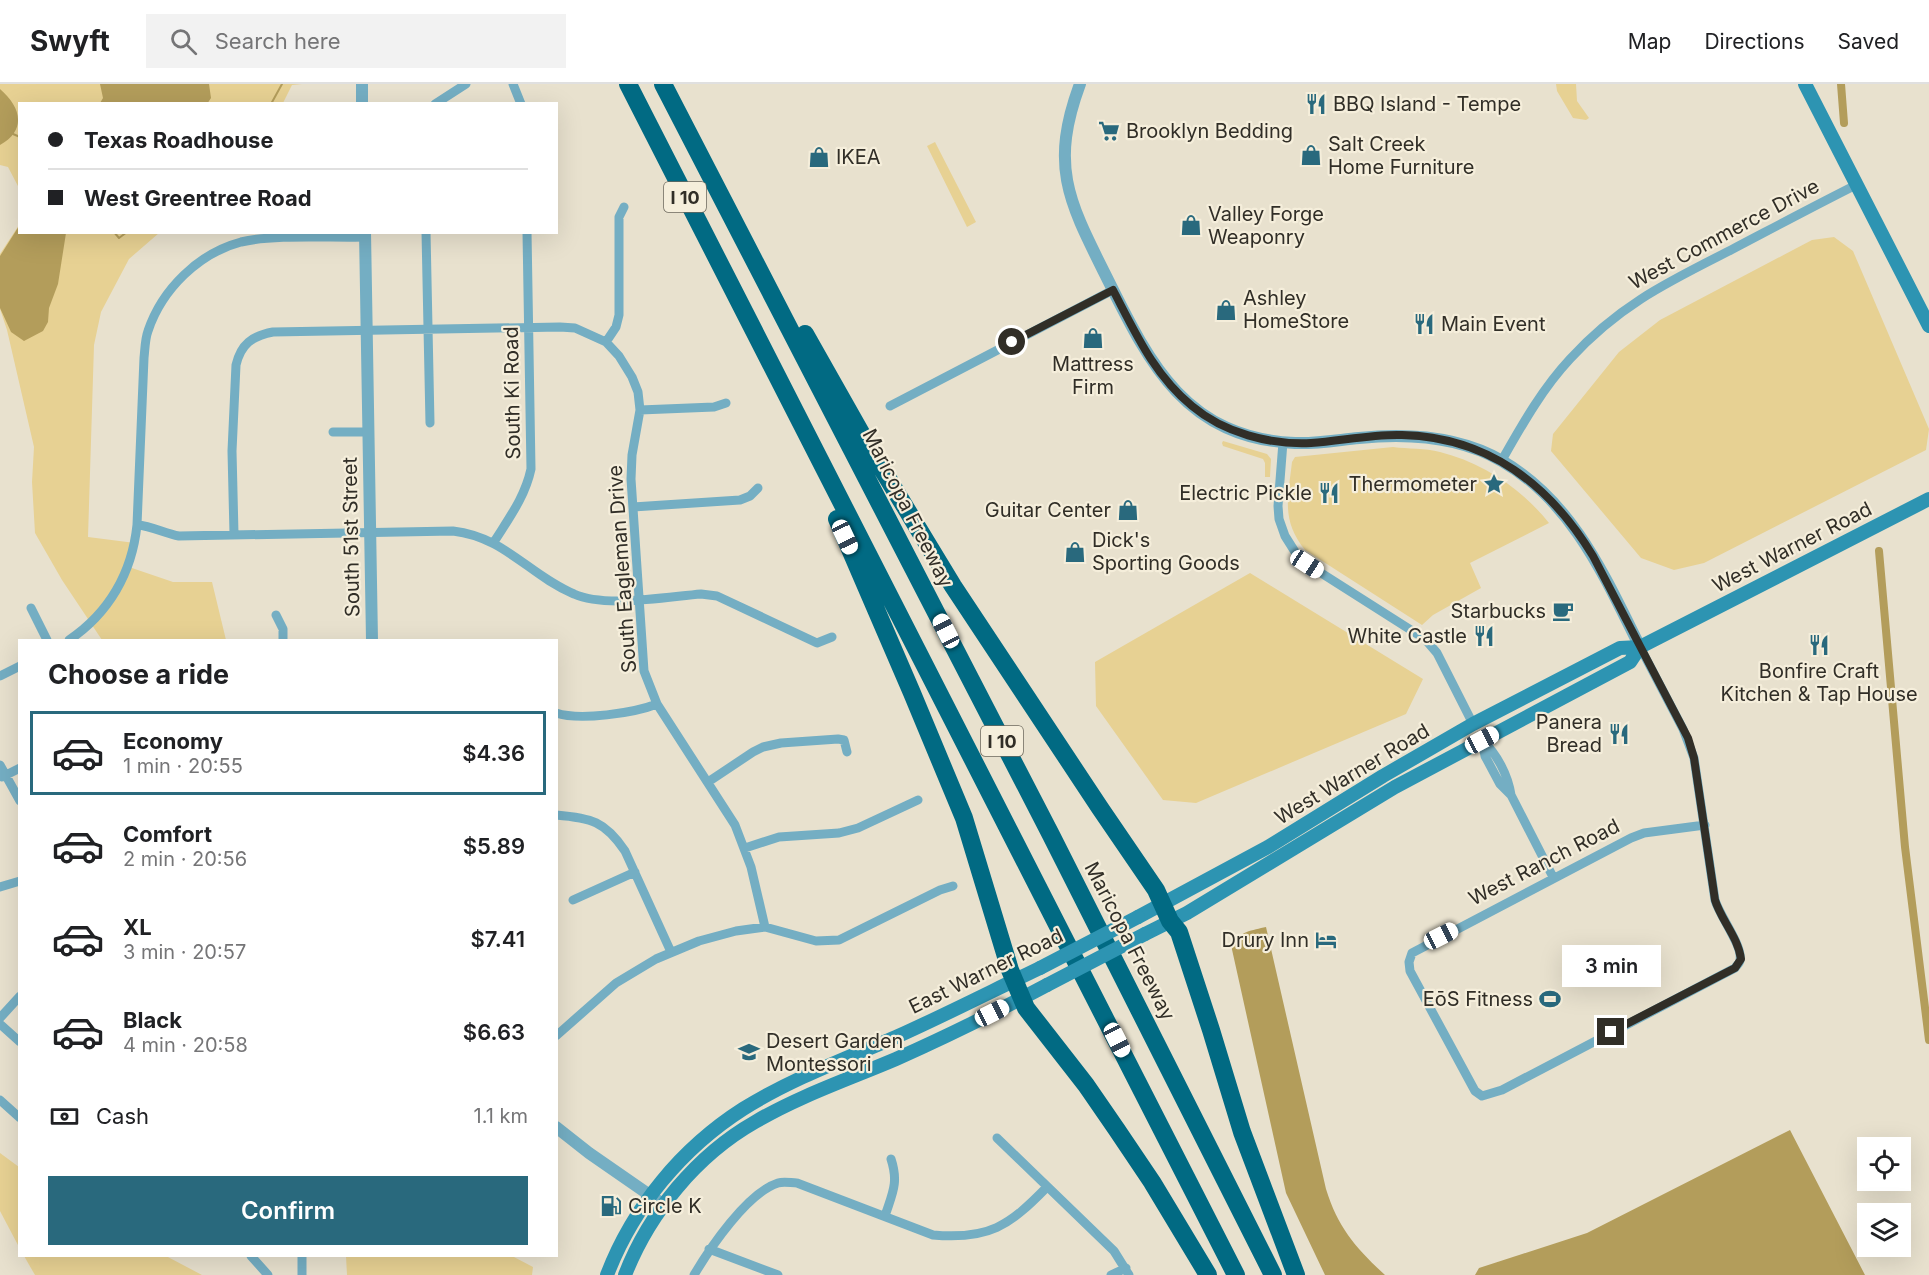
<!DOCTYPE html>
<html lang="en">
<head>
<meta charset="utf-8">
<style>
  :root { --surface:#fff; --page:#f2f2f2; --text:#202124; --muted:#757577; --line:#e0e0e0; --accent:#29697d }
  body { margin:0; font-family:Inter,sans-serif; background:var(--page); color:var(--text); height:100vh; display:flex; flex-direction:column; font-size:22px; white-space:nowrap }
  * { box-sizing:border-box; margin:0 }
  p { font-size:20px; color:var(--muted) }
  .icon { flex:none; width:33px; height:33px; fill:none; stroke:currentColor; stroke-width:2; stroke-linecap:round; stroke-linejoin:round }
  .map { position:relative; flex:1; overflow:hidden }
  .panel { position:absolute; left:18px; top:555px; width:540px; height:618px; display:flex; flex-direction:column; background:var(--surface); border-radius:0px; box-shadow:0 6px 24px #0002 }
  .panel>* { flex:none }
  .top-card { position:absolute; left:18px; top:18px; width:540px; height:132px; border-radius:0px; box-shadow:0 6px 24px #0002; display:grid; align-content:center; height:132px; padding:0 30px; background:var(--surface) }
  .controls { position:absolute; left:1857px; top:1053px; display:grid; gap:12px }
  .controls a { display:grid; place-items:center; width:54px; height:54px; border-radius:0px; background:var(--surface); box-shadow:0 6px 24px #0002; font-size:30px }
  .end { position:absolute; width:27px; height:27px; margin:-14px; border:8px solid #312e27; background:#fff; box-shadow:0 0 0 3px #fff }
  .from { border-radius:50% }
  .bubble { position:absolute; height:42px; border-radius:0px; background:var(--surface); box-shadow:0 6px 24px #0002; font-size:20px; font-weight:600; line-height:42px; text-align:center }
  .car { position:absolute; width:18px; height:36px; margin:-18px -9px; border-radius:8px; box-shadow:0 0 4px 2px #0007; background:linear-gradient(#fff 24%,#345 0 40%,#fff 0 76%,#345 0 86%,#fff 0) }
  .top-card b { display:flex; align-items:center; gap:21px; height:57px; font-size:22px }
  .top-card b+b { border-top:2px solid var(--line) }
  .top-card i { width:15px; height:15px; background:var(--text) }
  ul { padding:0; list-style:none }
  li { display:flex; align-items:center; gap:18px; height:84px; margin:0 12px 9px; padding:0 18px; border:3px solid transparent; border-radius:0px }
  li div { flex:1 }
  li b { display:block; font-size:22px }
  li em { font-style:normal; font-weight:600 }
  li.current { border-color:var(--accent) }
  li>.icon { width:54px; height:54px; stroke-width:1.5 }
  h2 { padding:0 30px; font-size:27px; line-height:72px }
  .pay { display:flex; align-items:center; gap:15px; height:66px; padding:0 30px; font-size:22px }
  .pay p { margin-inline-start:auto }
  .cta { display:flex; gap:12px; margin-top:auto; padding:12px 30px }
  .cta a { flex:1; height:69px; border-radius:0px; background:var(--accent); color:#fff; font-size:24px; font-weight:600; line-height:69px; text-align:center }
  header { display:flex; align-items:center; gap:36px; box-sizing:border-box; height:84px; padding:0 30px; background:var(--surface); border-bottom:2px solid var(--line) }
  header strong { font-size:28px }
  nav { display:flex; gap:33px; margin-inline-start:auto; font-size:21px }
  .search { width:420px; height:54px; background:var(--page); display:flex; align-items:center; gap:15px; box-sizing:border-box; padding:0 21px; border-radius:0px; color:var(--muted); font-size:22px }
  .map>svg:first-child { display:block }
</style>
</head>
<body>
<header>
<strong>Swyft</strong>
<div class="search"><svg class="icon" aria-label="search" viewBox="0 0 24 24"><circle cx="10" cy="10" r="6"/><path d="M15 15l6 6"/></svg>Search here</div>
<nav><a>Map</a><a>Directions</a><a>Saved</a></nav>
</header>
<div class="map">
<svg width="1929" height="1191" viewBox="0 0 1929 1191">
  <rect width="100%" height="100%" fill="#e8e1ce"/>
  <path fill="#e7d193" d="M0 0H302L292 1 283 19 20 20 19 104 8 83 0 81Z
    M1556 0H1576L1577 17 1589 34 1586 36 1573 34 1557 7Z
    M935 58 976 138 967 143 927 62Z
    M19 141 20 148 159 149 129 175 101 228 94 261 88 453 135 459 129 483 173 498H212L226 556H102L62 496 35 449 32 398 34 363 7 246 0 225V170Z
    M1834 153 1853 167 1929 345 1926 366 1704 479 1674 486 1641 474 1551 367 1553 350 1619 268 1660 236 1812 156Z
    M1223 357 1267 370 1271 375 1270 393H1265V379L1263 375 1223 362 1222 359Z
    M1393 363C1408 365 1425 364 1440 368 1483 379 1521 404 1549 439L1470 479 1481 504 1433 531 1422 541 1305 466C1281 436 1288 414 1292 378L1295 373Z
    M1250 489 1423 595 1406 630 1196 719 1163 716 1096 622 1095 578Z
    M0 1069 19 1083V1163L0 1127Z
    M24 1172H166L202 1191H35Z
    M346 1172H512L533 1183 532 1191H347Z"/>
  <path fill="#b39d5b" d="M100 0H209L211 14 207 20 100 19 103 14Z
    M0 5C21 23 27 46 0 61Z
    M19 142 20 148 66 149 58 200 49 224 48 238 43 247 24 257 11 248 0 224V172Z
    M1266 843 1326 1105C1338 1144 1356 1164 1385 1191H1325L1286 1109 1231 861C1238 848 1253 846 1266 843Z
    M1790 1046 1865 1191H1475L1479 1184 1587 1149Z"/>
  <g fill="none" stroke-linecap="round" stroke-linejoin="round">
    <path stroke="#b39d5b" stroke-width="2" d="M271 20 282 0
      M13 50 20 53
      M114 148 119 154 127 148"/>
    <path stroke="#b39d5b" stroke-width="8" d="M1841 0 1844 39
      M1879 467 1905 763 1929 956"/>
    <path stroke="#74aec3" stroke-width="9" d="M513 0 521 20
      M435 20 466 0
      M426 148 430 339
      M606 258 616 243 619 231V133L624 123
      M890 322 1113 206
      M640 326 714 323 726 319
      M333 348H369
      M1283 358 1278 422 1279 435 1285 452 1297 471 1307 480 1425 555 1437 569 1473 640
      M1502 376C1522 341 1542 305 1570 275 1619 221 1668 198 1731 166 1773 144 1814 122 1856 101
      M633 423 740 416 750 412 758 404
      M137 441C152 442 164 449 179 452L453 447C505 453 529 491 574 510 605 524 666 513 701 510L717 512 817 559 832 553
      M234 450 232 367 236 281C241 260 252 252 273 248L560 243 575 244 606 258 619 272 632 293 638 308 640 326 632 371 631 395 644 587 657 620 735 741 751 783 765 843
      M494 458C509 434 525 413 531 385L527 148
      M31 524 47 556
      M276 531 283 545V556
      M69 556C109 529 132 489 137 441L144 274C145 265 145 255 148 247 162 205 199 169 241 158 275 150 329 154 365 153
      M1640 563 1683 645 1694 674 1715 816C1719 831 1743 862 1740 876 1740 879 1737 881 1735 884L1502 1006 1482 1012 1475 1007 1410 887 1409 878 1412 869 1631 754 1644 749 1705 741
      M0 592 20 582
      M556 629C580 637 634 629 657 620
      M1482 656 1485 672 1500 700 1511 711 1553 793
      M1482 656C1497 670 1508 691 1511 711
      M0 681 20 717
      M2 693 20 684
      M708 698 753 668 763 663 781 659 838 655 844 656 847 668
      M556 731C591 734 605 737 625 767L671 868
      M745 764 779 753 839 749 858 744 918 716
      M0 803 20 797
      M573 816 635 788
      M0 934 20 912
      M0 940 20 958
      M556 952 616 899 656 875 699 857 736 847 765 843 816 857 839 856 940 806 953 802
      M0 1016 20 1034
      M997 1054 1114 1167 1129 1191
      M885 1132C892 1110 899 1099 891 1075
      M709 1165 778 1191
      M251 1172 268 1191
      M302 1172V1191
      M694 1191C710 1164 747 1109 778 1099 784 1097 791 1099 797 1099L933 1151C989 1156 1009 1142 1047 1103
      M1111 1191 1126 1184"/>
    <path stroke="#74aec3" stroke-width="12" d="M362 0V20
      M1080 0C1050 81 1068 116 1104 188 1148 276 1183 354 1295 359 1316 360 1338 356 1359 354 1408 349 1459 352 1502 377 1573 418 1605 493 1640 563
      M365 148 372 556
      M556 1043 589 1069 664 1121"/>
    <path stroke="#2d94b2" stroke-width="14" d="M1805 0 1929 242
      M1138 833 1268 763 1383 692 1473 640 1620 564 1640 563 1929 415
      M1145 850 1187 829 1395 703 1630 578 1640 563
      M607 1191C633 1123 682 1064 743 1025 791 995 845 975 896 953 945 931 992 907 1040 884
      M625 1191C649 1129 697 1071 755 1038 799 1012 849 995 896 975 948 952 998 927 1047 901"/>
    <path stroke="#016a83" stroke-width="18" d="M628 0 1236 1191
      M663 0 1051 751 1273 1191
      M805 250 870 365 953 502 1100 724 1156 806 1170 837 1179 848 1211 946 1242 1048 1296 1191
      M837 435 912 609 964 734 1010 886 1026 924 1086 1001 1117 1046 1152 1098 1208 1191"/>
    <path stroke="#2d94b2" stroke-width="14" d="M1040 884 1138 833
      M1047 901 1145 850"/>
  </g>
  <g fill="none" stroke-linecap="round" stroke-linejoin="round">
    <path stroke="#312e27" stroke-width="8" d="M1012 258 1113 206C1135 248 1154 291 1192 322 1224 349 1270 361 1311 359 1341 357 1372 350 1402 351 1488 353 1550 401 1593 472L1688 654 1694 674 1715 816C1721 836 1738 853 1741 875L1735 884 1611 948"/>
  </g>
  <defs>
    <symbol id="restaurant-bare" viewBox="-9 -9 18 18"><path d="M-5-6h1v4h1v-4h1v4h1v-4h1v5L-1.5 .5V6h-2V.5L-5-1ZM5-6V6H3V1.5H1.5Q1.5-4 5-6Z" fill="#29697d" stroke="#f5eedb" stroke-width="2.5" paint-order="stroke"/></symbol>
    <symbol id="supermarket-bare" viewBox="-9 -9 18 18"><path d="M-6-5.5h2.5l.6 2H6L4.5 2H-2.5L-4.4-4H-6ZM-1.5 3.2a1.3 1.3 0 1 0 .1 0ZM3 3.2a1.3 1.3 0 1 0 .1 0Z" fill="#29697d" stroke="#f5eedb" stroke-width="2.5" paint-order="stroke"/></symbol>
    <symbol id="shop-bare" viewBox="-9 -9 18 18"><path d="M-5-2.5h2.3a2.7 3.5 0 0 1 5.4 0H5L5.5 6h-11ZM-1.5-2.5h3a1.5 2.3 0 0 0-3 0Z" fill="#29697d" stroke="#f5eedb" stroke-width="2.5" paint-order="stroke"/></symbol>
    <symbol id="sight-bare" viewBox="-9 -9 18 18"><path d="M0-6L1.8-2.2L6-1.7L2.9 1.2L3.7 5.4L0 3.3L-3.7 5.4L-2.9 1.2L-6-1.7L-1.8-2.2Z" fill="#29697d" stroke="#f5eedb" stroke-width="2.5" paint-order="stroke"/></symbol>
    <symbol id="cafe-bare" viewBox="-9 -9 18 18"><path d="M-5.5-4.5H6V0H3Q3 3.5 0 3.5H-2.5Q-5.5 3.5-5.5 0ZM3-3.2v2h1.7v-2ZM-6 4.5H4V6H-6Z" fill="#29697d" stroke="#f5eedb" stroke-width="2.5" paint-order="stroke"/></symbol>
    <symbol id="hotel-bare" viewBox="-9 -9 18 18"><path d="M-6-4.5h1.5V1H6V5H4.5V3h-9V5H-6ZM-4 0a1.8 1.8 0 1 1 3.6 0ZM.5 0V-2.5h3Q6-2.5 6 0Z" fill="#29697d" stroke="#f5eedb" stroke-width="2.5" paint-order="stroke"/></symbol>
    <symbol id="stadium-bare" viewBox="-9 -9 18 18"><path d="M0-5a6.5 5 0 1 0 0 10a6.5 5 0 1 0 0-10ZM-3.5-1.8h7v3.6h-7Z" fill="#29697d" stroke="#f5eedb" stroke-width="2.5" paint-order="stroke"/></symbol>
    <symbol id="school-bare" viewBox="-9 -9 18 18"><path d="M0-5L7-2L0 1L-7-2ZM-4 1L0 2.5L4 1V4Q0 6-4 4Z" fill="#29697d" stroke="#f5eedb" stroke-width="2.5" paint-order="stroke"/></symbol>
    <symbol id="fuel-bare" viewBox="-9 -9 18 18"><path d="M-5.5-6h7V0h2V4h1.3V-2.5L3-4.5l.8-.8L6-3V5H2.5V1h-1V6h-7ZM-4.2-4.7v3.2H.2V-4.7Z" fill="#29697d" stroke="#f5eedb" stroke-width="2.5" paint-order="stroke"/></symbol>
  </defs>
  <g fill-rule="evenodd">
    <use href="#restaurant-bare" x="1301" y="5" width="30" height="30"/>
    <use href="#supermarket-bare" x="1094" y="32" width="30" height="30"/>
    <use href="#shop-bare" x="1296" y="56" width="30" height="30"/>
    <use href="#shop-bare" x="804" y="58" width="30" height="30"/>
    <use href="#shop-bare" x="1176" y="126" width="30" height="30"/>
    <use href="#shop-bare" x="1211" y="211" width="30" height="30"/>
    <use href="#restaurant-bare" x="1409" y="225" width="30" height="30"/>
    <use href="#shop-bare" x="1078" y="239" width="30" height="30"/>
    <use href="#sight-bare" x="1479" y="385" width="30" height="30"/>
    <use href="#restaurant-bare" x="1314" y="394" width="30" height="30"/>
    <use href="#shop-bare" x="1113" y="411" width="30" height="30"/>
    <use href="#shop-bare" x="1060" y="453" width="30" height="30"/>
    <use href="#cafe-bare" x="1548" y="512" width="30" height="30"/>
    <use href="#restaurant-bare" x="1469" y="537" width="30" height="30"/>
    <use href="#restaurant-bare" x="1804" y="546" width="30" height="30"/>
    <use href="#restaurant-bare" x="1604" y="635" width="30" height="30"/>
    <use href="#hotel-bare" x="1311" y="841" width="30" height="30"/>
    <use href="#stadium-bare" x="1535" y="900" width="30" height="30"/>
    <use href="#school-bare" x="734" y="953" width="30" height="30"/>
    <use href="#fuel-bare" x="596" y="1107" width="30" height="30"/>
  </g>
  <g text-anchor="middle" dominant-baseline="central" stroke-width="4.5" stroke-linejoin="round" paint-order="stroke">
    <g fill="#f5eedb" stroke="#6c685d" stroke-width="1.5">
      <rect x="664" y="98" width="42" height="30" rx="4.5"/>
      <rect x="981" y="642" width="42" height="30" rx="4.5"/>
    </g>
    <g font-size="18" font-weight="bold" fill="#312e27">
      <text x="685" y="113">I 10</text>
      <text x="1002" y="657">I 10</text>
    </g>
    <g font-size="20" fill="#312e27" stroke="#f5eedb" text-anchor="start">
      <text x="1333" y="20">BBQ Island - Tempe</text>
      <text x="1126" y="47">Brooklyn Bedding</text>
      <text x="1328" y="60">Salt Creek<tspan x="1328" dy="23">Home Furniture</tspan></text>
      <text x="836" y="73">IKEA</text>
      <text x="1208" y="130">Valley Forge<tspan x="1208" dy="23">Weaponry</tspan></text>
      <text x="1243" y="214">Ashley<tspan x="1243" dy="23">HomeStore</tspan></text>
      <text x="1441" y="240">Main Event</text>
      <text x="1093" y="280" text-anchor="middle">Mattress<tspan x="1093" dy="23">Firm</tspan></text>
      <text x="1477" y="400" text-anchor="end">Thermometer</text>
      <text x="1312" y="409" text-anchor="end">Electric Pickle</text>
      <text x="1111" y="426" text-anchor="end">Guitar Center</text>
      <text x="1092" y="456">Dick's<tspan x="1092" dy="23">Sporting Goods</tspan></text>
      <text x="1546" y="527" text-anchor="end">Starbucks</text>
      <text x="1467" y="552" text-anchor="end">White Castle</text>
      <text x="1819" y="587" text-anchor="middle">Bonfire Craft<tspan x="1819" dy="23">Kitchen &amp; Tap House</tspan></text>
      <text x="1602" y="638" text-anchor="end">Panera<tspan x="1602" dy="23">Bread</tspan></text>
      <text x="1309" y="856" text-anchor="end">Drury Inn</text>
      <text x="1533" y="915" text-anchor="end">EōS Fitness</text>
      <text x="766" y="957">Desert Garden<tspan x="766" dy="23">Montessori</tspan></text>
      <text x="628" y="1122">Circle K</text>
    </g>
    <g font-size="20" fill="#312e27" stroke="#f5eedb">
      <text transform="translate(1724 150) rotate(-28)">West Commerce Drive</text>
      <text transform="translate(512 309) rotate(-91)">South Ki Road</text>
      <text transform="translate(908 424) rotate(63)">Maricopa Freeway</text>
      <text transform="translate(351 453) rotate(-91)">South 51st Street</text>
      <text transform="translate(1792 463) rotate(-27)">West Warner Road</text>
      <text transform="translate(622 485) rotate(-94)">South Eagleman Drive</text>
      <text transform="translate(1352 690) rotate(-31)">West Warner Road</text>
      <text transform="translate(1544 778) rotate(-27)">West Ranch Road</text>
      <text transform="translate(1130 857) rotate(63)">Maricopa Freeway</text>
      <text transform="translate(986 887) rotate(-26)">East Warner Road</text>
    </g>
  </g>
</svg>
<div class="controls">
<a><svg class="icon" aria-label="locate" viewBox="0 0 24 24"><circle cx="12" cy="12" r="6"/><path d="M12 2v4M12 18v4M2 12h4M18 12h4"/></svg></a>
<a><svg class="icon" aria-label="layers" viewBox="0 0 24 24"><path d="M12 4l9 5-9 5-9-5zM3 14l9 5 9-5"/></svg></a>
</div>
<i class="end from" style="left:1012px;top:258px"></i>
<i class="end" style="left:1611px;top:948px"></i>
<div class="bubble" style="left:1562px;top:861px;width:99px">3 min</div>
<i class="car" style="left:845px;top:453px;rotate:155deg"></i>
<i class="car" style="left:1307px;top:480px;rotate:123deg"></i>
<i class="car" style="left:946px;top:547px;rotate:333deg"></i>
<i class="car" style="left:1482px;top:656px;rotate:62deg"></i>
<i class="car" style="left:1441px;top:852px;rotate:63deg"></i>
<i class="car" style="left:992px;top:929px;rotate:63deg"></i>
<i class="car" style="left:1117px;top:956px;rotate:153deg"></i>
<div class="top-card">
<b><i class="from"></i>Texas Roadhouse</b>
<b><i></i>West Greentree Road</b>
</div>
<section class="panel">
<h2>Choose a ride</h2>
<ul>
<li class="current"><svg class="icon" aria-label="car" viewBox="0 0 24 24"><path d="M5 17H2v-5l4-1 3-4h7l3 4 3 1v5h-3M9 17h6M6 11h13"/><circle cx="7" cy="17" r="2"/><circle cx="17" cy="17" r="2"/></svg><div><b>Economy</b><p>1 min · 20:55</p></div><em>$4.36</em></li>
<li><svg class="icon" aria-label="car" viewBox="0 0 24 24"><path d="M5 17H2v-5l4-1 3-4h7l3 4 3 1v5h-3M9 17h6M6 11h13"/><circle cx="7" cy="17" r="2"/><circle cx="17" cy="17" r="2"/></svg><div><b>Comfort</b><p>2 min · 20:56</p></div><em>$5.89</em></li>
<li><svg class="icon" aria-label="car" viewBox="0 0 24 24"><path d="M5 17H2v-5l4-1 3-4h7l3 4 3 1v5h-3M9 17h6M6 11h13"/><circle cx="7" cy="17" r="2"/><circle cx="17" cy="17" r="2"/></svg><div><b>XL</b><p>3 min · 20:57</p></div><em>$7.41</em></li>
<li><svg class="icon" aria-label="car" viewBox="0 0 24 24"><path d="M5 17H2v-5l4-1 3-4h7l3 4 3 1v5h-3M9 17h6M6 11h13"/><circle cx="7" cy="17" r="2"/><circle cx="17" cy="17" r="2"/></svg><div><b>Black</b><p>4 min · 20:58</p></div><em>$6.63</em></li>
</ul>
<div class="pay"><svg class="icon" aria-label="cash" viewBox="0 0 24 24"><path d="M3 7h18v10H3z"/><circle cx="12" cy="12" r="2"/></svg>Cash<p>1.1 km</p></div>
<div class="cta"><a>Confirm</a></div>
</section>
</div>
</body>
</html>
